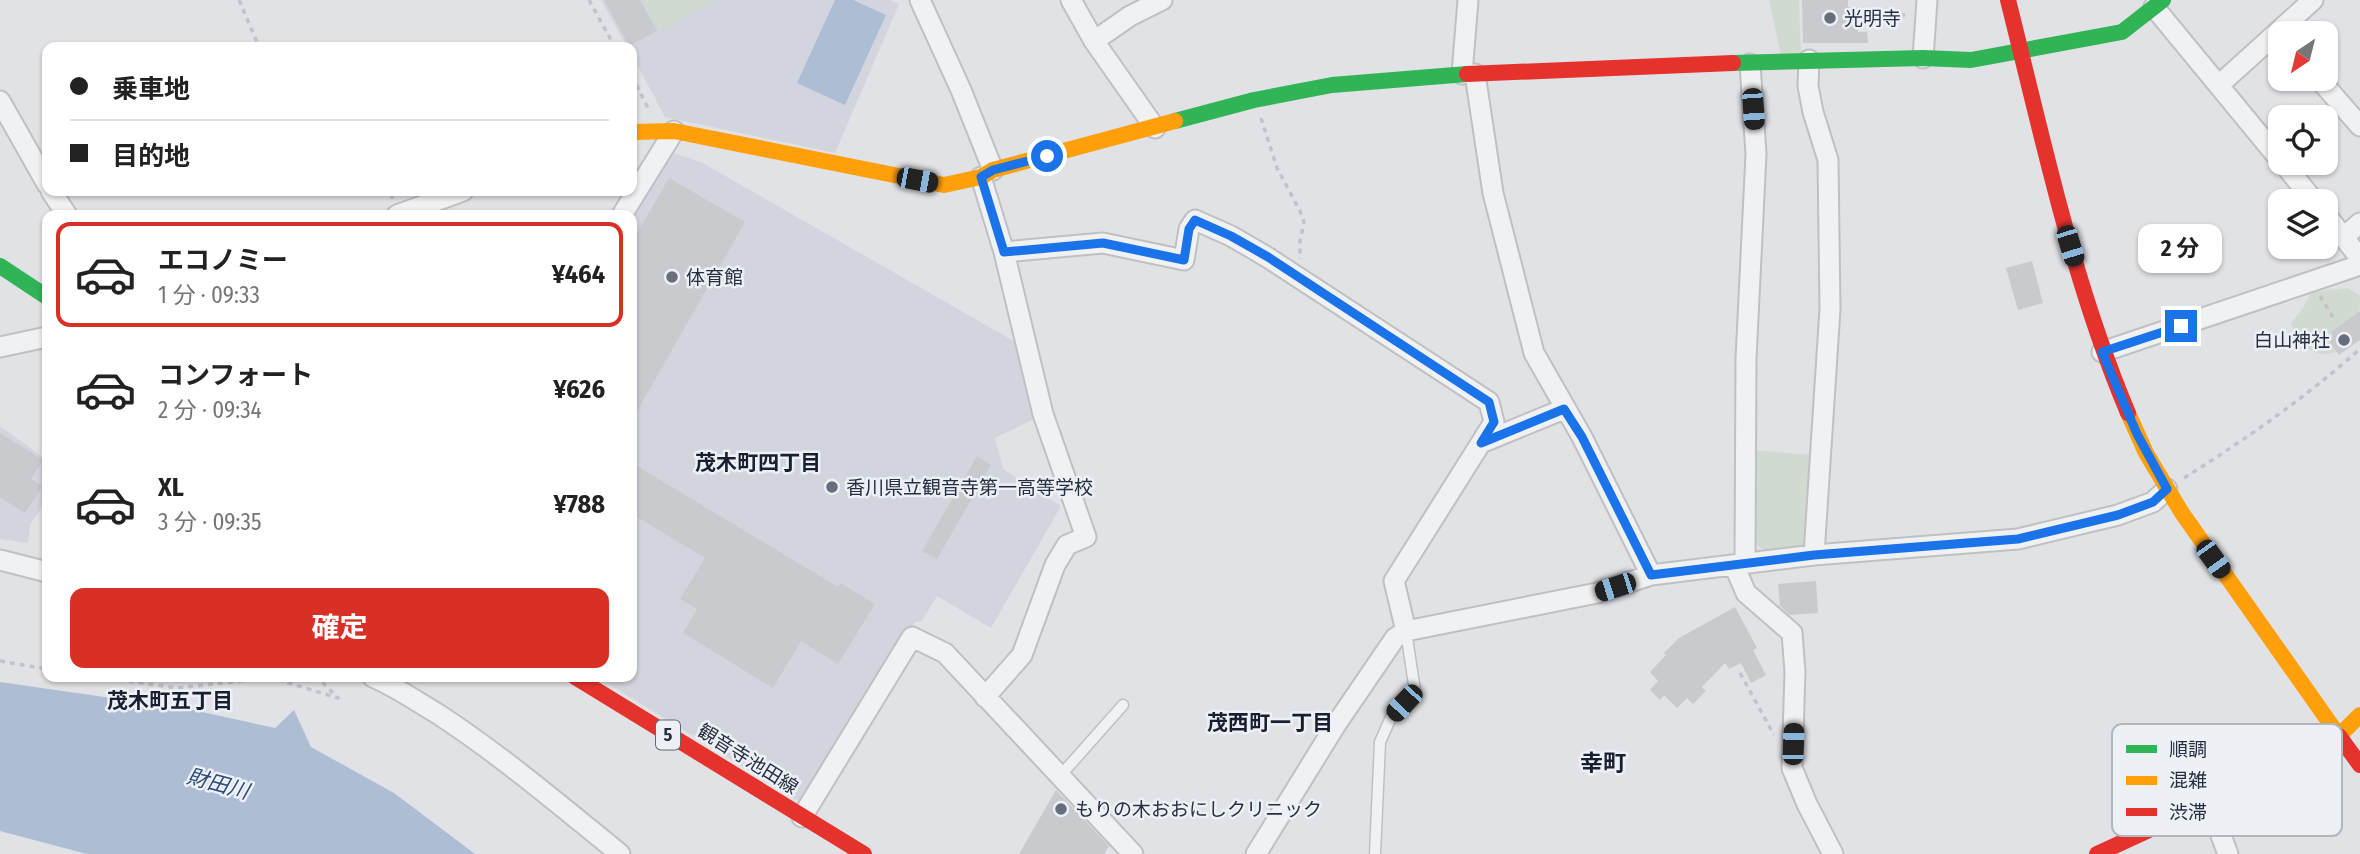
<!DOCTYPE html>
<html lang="ja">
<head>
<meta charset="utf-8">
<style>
  :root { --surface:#fff; --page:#f6f6f6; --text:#222; --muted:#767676; --line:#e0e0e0; --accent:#d93025 }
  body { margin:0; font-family:"Fira Sans Condensed","Noto Sans JP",sans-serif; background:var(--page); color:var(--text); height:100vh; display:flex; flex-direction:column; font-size:26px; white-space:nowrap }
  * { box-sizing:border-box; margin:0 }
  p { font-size:23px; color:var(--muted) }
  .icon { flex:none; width:38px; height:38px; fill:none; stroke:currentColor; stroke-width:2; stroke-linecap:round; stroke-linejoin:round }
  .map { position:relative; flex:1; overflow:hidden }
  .details { position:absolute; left:42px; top:210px; width:595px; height:472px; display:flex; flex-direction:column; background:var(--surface); border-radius:14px; box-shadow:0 2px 5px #0004 }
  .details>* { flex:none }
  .banner { position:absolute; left:42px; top:42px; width:595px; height:154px; border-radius:14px; box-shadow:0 2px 5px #0004; display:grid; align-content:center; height:154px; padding:0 28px; background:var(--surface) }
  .needle { width:46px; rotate:215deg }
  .tools { position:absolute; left:2268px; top:21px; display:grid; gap:14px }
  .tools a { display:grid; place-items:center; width:70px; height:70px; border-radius:14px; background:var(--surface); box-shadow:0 2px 5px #0004; font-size:35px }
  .end { position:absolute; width:32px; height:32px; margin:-16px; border:9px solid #1a73e8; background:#fff; box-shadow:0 0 0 4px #fff }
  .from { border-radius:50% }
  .bubble { position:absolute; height:49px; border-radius:14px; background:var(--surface); box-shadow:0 2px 5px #0004; font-size:23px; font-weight:700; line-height:49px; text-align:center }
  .car { position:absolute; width:21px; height:42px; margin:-21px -10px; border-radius:9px; box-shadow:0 0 5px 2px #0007; background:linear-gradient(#222 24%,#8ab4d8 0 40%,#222 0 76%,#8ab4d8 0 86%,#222 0) }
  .banner b { display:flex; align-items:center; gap:24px; height:66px; font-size:26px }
  .banner b+b { border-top:2px solid var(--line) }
  .banner i { width:18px; height:18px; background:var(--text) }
  ul { padding:12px 0 0; list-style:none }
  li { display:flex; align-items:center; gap:21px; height:105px; margin:0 14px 10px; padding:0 14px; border:4px solid transparent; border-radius:14px }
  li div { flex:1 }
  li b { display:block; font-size:26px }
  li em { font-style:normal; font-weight:700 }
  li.selected { border-color:var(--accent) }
  li>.icon { width:63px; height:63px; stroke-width:1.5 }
  .button { display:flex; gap:14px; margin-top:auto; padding:14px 28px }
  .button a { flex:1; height:80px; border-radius:14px; background:var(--accent); color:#fff; font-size:28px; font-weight:700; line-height:80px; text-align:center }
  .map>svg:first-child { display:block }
</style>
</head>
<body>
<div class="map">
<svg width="2360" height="854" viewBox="0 0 2360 854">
  <rect width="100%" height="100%" fill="#e1e2e6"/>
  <path fill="#d2d5dd" d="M601 0H890L899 4 835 153 665 117 632 55V47H627Z
    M673 153 701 162 1019 344 1034 419 995 438 1003 469 1061 506 991 628 937 596 922 621 915 622 804 804 597 677H632V215L654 166Z
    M0 426 47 460V500L30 524 28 543 0 539Z"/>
  <path fill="#d0dad0" d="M642 0H716L659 31Z
    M1769 0H1799L1801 54 1781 55Z
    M2348 288 2360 296C2360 308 2359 323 2354 334 2351 342 2342 350 2335 352 2311 360 2300 342 2291 323L2303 308 2311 292Z
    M1753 450 1811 455 1806 546 1800 552 1768 556 1756 543Z"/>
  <path fill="#acbdd4" d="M835 0H853L886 15 845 105 797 83Z
    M0 682 188 709 275 728 294 710 311 747 394 793 475 854H87L0 831Z"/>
  <path fill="#c9cace" d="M604 0H640L657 31 629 46Z
    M1802 0H1848V7H1857L1858 32H1867L1868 43H1803Z
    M669 178 745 222 632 420V242Z
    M2032 261 2043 303 2018 310 2006 268Z
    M2360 311V340L2339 355 2328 339 2333 335 2331 332Z
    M0 433 43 460 31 479 43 486 25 513 0 497Z
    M977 456 991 465 937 559 922 551Z
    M632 463 838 587 841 583 875 604 838 664 801 641 773 688 683 633 697 609 680 599 705 558 632 514Z
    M1816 581 1818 613 1790 615 1780 606 1778 584Z
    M1735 607 1757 648 1753 650 1766 675 1751 683 1741 663 1729 669 1725 663 1702 687 1706 691 1693 704 1687 698 1677 708 1664 695 1660 700 1650 690 1658 681 1650 672 1666 655 1664 653 1679 638Z
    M1056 790 1109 846 1104 854H1019Z"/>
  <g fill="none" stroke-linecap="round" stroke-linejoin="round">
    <defs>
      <path id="lane" d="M1061 775 1123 705
        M1375 854 1380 742 1392 715 1415 691 1406 631"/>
      <path id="street" d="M920 0 961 90 993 170
        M1071 0 1094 41 1155 128
        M2154 7 2280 160
        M1094 41 1130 16 1162 0
        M1923 58 1927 0
        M1809 60 1808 86 1813 112 1828 160 1830 309 1814 555
        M1462 74 1468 0
        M1475 74 1493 193 1534 353 1582 437 1651 575
        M2319 79 2360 126
        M2219 85 2313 0
        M0 101 47 184
        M2283 163 2314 201
        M981 177 1004 252 1043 414 1086 537 1067 545 1055 565 1022 655 985 697
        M51 191 67 215
        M397 215 463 191
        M622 215 674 131
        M2326 215 2360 258
        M2344 237 2360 223
        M1004 252 1103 243 1184 260 1189 229 1195 220 1231 236 1267 257 1489 402 1494 422 1394 581 1406 631
        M0 347 47 337
        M2102 352 2360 265
        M1481 443 1564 409
        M0 560 47 572
        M1745 563 1746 359 1756 154 1750 64
        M1734 565 1746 593 1792 633 1795 672 1792 768 1807 804 1833 854
        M373 677C396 687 416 701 438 714 502 756 561 806 620 854
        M2209 803 2228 854
        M802 817 912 637 945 653 1133 854
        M1256 854 1335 726 1395 638 1406 631 1597 593 1651 575 1814 555 2018 539 2118 515 2153 502 2167 489"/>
    </defs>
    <use href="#lane" stroke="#bfc0c4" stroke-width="13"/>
    <use href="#street" stroke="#bfc0c4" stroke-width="23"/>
    <path stroke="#c2c3c8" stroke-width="3.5" stroke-dasharray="5 5" stroke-linecap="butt" d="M239 0 259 47
      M589 0 615 47
      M1860 15H1910
      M632 76 650 112
      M1261 118 1277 168 1300 211 1304 222 1300 241V259
      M371 191 392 196V199
      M2320 296 2336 322
      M2184 478C2246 439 2305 398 2360 349
      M0 661 47 669
      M1740 673 1774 735
      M99 677 177 688 250 680H279L338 698 323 683 313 677"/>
    <use href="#lane" stroke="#f0f1f3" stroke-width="10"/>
    <use href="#street" stroke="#f0f1f3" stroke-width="19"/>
    <path stroke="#30b455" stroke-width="16" d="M1733 63 1923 58 1971 60 2122 32 2163 0
      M1175 121 1254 100 1332 85 1467 74
      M0 266 47 297"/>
    <path stroke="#ff9f0a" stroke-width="16" d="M632 132 674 131 944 185 981 177 993 170 1175 121
      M2128 413 2146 453 2182 513 2339 736 2360 715"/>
    <path stroke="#e5322d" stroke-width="16" d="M2008 0C2043 139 2072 280 2128 413
      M1467 74 1733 63
      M575 677 864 854
      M2097 854 2277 771 2339 736 2360 765"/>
  </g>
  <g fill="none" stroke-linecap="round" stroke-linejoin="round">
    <path stroke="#1a73e8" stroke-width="9" d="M1047 156 993 170 981 177 1004 252 1103 243 1184 260 1189 229 1195 220 1231 236 1268 257 1489 402 1494 422 1481 443 1564 409 1582 437 1651 575 1814 555 2018 539 2118 515 2153 502 2167 489 2137 434 2102 352 2181 326"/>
  </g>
  <g fill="#676d7b" stroke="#edf1f6" stroke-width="2.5">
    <circle cx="1830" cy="18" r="7"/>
    <circle cx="672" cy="277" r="7"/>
    <circle cx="2344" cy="340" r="7"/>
    <circle cx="832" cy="487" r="7"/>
    <circle cx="1061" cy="809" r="7"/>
  </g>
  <g text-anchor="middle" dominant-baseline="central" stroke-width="5" stroke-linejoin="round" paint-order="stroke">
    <rect fill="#edf1f6" stroke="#626877" stroke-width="2" x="656" y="720.5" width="24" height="29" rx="5"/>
    <g font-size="18" font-weight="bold" fill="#262e41">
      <text x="668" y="735">5</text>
    </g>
    <g font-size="19" fill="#262e41" stroke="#edf1f6" text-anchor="start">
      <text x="1844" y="18">光明寺</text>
      <text x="686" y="277">体育館</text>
      <text x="2330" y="340" text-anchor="end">白山神社</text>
      <text x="846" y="487">香川県立観音寺第一高等学校</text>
      <text x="1075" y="809">もりの木おおにしクリニック</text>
    </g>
    <g font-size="19" fill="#262e41" stroke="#edf1f6">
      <text transform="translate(748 759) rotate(32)">観音寺池田線</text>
    </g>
    <g font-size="21" font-weight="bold" fill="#181f31" stroke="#edf1f6">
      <text x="758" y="463">茂木町四丁目</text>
      <text x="170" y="701">茂木町五丁目</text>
      <text x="1270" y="723">茂西町一丁目</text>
    </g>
    <g font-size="21" font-style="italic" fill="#2d4a78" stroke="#edf1f6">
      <text transform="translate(218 784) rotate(15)">財田川</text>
    </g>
    <g font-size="23" font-weight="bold" fill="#181f31" stroke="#edf1f6">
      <text x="1603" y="763">幸町</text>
    </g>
  </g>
  <rect x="2112" y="724" width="230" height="112" rx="10" fill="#edf1f6" stroke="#b1b6c0" stroke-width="2"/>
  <rect x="2126" y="745" width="31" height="8" fill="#30b455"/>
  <rect x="2126" y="776" width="31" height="9" fill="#ff9f0a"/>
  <rect x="2126" y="808" width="31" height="8" fill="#e5322d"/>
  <g font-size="19" fill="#262e41">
    <text x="2169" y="756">順調</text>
    <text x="2169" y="787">混雑</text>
    <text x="2169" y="819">渋滞</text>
  </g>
</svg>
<div class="tools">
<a><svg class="needle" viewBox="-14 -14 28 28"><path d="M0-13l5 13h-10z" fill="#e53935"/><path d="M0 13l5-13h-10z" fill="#767676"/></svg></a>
<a><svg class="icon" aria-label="locate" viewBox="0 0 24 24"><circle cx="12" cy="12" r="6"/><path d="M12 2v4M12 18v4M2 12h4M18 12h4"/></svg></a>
<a><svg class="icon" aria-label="layers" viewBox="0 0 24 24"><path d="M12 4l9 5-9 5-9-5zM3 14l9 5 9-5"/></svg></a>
</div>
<i class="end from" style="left:1047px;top:156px"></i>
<i class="end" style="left:2181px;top:326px"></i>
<div class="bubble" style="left:2138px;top:224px;width:84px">2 分</div>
<i class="car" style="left:1753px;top:109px;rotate:176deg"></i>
<i class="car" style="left:917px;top:180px;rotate:101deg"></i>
<i class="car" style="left:2070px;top:246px;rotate:163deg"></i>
<i class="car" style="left:2213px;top:559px;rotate:144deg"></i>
<i class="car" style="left:1615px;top:587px;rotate:252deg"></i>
<i class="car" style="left:1404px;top:703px;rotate:223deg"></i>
<i class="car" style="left:1793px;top:744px;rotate:2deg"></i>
<div class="banner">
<b><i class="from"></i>乗車地</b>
<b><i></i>目的地</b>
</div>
<section class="details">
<ul>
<li class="selected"><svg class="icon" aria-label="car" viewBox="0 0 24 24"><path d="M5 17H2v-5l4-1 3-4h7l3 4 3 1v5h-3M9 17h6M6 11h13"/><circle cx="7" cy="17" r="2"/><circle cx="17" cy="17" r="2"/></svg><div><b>エコノミー</b><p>1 分 · 09:33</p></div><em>¥464</em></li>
<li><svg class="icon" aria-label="car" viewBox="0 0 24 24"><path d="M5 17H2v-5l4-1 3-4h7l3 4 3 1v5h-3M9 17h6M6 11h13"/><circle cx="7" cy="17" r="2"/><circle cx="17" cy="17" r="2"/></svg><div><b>コンフォート</b><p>2 分 · 09:34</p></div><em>¥626</em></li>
<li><svg class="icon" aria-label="car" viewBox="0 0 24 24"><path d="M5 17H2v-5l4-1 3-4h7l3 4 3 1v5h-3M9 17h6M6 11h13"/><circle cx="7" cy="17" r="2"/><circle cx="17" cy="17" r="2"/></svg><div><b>XL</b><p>3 分 · 09:35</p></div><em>¥788</em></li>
</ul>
<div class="button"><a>確定</a></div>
</section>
</div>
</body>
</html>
